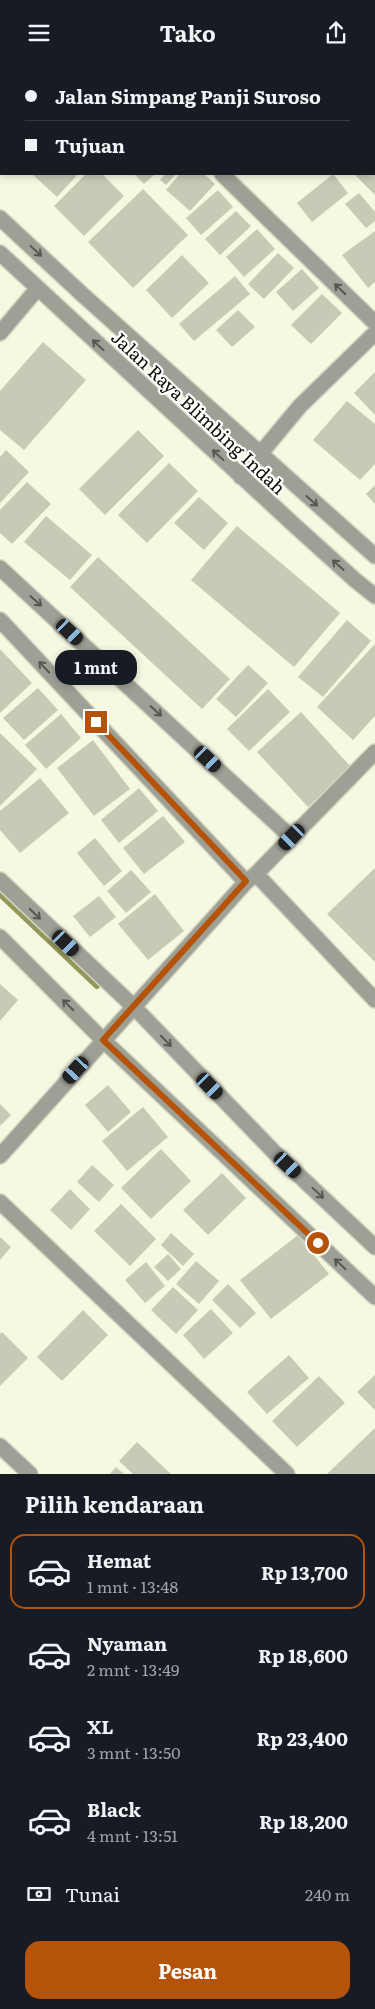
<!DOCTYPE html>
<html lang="id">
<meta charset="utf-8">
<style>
body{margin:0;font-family:Literata,serif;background:#20242c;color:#f1f3f6;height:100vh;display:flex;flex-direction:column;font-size:19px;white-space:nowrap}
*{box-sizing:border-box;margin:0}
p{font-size:16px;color:#9ea1a6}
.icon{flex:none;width:28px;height:28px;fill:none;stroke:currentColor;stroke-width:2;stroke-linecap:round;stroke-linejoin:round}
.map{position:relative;height:1409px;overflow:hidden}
.drawer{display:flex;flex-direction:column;background:#171b24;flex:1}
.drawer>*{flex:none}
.top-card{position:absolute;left:0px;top:0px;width:375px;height:110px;box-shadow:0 2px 8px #0003;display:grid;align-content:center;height:110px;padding:0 25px;background:#171b24}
.end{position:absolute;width:22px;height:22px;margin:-11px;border:6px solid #b45309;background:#fff;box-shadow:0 0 0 2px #fff}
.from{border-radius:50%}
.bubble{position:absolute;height:35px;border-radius:15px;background:#171b24;box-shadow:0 2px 8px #0003;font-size:16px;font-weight:700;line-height:35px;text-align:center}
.car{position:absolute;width:15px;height:30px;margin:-15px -8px;border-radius:6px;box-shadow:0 0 4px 1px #0007;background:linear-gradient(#222 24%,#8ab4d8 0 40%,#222 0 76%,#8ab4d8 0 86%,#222 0)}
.top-card b{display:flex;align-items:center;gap:18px;height:48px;font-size:19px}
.top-card b+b{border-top:1px solid #363941}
.top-card i{width:12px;height:12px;background:#f1f3f6}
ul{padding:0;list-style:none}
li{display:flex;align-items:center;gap:15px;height:75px;margin:0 10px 8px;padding:0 15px;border:2px solid transparent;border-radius:15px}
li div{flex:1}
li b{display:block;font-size:19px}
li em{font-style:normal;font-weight:700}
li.on{border-color:#b45309}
li>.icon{width:45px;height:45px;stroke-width:1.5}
h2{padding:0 25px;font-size:22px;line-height:60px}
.pay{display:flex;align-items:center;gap:12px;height:55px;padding:0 25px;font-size:19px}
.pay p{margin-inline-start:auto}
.cta{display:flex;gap:10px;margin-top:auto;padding:10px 25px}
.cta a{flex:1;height:58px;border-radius:15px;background:#b45309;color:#fff;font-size:20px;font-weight:700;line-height:58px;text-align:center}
header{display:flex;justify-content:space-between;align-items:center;height:65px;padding:0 25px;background:#171b24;font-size:22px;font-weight:700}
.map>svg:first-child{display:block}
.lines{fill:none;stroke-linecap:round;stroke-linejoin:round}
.stream{stroke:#939759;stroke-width:6}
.building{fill:#c7cab4}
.minor-casing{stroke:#d1d4bf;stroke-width:18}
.minor{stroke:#9ea096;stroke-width:15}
.oneway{stroke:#56584f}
.route{stroke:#b45309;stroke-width:6}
.labels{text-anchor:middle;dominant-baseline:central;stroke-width:4.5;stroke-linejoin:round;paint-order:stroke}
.street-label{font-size:18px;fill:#0f0f08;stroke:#fff}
</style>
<header><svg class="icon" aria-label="menu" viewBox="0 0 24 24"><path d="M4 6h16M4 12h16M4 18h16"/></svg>Tako<svg class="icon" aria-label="share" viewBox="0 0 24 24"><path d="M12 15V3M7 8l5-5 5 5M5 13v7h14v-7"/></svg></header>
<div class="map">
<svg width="375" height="1409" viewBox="0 0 375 1409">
<rect width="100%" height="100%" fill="#f6f9e2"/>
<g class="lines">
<path class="stream" d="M0,829L97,921"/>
</g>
<path class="building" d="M32,109H78L57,132Z
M86,109H102L124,131L84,171L54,141Z
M134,109H155L144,119Z
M165,109H176L166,120L160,115Z
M180,109H204L215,119L190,146L166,125Z
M333,109L348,128L312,157L297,138Z
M354,109H375V130Z
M143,124L188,170L133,223L88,177Z
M218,125L233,142L201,170L186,153Z
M359,128L375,147V156L366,163L345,139Z
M236,146L251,161L220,190L205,174Z
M257,164L275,184L244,212L226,192Z
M375,166V217L368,223L342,190Z
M278,188L294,203L264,234L248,219Z
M182,190L209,218L172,253L146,225Z
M302,204L319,223L293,246L276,227Z
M235,211L250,229L194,276L179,259Z
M322,229L342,248L311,279L291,260Z
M238,245L255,262L232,282L216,265Z
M43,277L86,315L24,385L0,365V326Z
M375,307V350L354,328Z
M347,336L375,359V399L360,415L313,375Z
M138,365L164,391L105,450L79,424Z
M6,385L29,407L0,438V392Z
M169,398L198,426L147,478L118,450Z
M27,417L51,439L12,479L0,468V445Z
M375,420V439L366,429Z
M199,432L228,458L204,485L174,458Z
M46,451L92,490L70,515L24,477Z
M237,461L340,548L294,602L191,515Z
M98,492L230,614L202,644L70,522Z
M347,555L371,576L323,632L298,612Z
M375,579V651L353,675L317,642Z
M0,584L32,618L0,648Z
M248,600L268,618L236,652L216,634Z
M38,623L58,645L24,675L3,653Z
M268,624L290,647L249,686L227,664Z
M301,647L351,702L308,742L257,687Z
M61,649L81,673L46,704L25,680Z
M0,668L37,704L0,741Z
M93,675L130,724L94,751L57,703Z
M40,713L69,748L20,788L0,765V746Z
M139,723L158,746L119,778L101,755Z
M163,751L185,777L144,809L123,783Z
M95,773L122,806L104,821L77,788Z
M375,803V897L327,849Z
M131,805L151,827L126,848L107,826Z
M155,829L184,866L148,895L118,859Z
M99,831L116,852L90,872L73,851Z
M0,919L18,935L0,956Z
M108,1020L131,1047L108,1067L85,1040Z
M0,1039L11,1050L0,1061Z
M143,1042L168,1072L127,1106L102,1076Z
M161,1084L191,1116L151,1154L121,1123Z
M92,1100L114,1120L99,1137L77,1117Z
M222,1108L246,1133L208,1170L183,1145Z
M70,1124L90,1144L71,1165L50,1145Z
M121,1139L156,1174L130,1201L94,1166Z
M171,1168L194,1189L183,1201L161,1180Z
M298,1170L329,1209L271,1254L240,1215Z
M0,1172L11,1182L0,1195Z
M168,1189L181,1204L168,1216L154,1202Z
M196,1196L219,1216L199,1239L176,1219Z
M146,1197L165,1221L145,1238L125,1215Z
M228,1219L256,1248L240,1263L212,1235Z
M173,1222L198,1245L176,1269L151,1245Z
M211,1244L233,1268L204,1294L183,1270Z
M83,1245L108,1270L62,1316L37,1292Z
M2,1267L28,1293L0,1321V1269Z
M289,1290L309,1313L267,1349L247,1327Z
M375,1310V1345L357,1327Z
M319,1311L345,1338L297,1382L272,1356Z
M375,1363V1409H327Z
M137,1377L171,1409H133L119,1396Z
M116,1402L124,1409H110Z"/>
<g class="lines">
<g class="minor-casing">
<path id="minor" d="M106,0L108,1
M320,0L322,1
M209,1L210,0
M374,59L375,60
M222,109L375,258
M0,153L84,231L375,491
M0,188L292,458L355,515L375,531
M0,268L38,223
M241,412L300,341L375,268
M0,503L292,773
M0,555L246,817
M256,809L375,935
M0,815L133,941L274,1087L375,1182
M0,872L103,975L375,1232
M0,1091L246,817L256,809L375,687
M0,1137L287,1409
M0,1381L30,1409"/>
</g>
<use href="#minor" class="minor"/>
</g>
<defs><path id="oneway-shaft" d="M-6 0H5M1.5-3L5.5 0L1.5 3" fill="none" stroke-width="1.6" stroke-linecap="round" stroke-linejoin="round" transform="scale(1.25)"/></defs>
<g class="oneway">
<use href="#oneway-shaft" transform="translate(36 186) rotate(43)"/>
<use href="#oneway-shaft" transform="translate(340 224) rotate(-136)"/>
<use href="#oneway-shaft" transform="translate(98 280) rotate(-137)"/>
<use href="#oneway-shaft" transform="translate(218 390) rotate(-137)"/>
<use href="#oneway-shaft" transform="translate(312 436) rotate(42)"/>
<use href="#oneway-shaft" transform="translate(338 500) rotate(-138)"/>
<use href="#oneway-shaft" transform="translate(36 536) rotate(42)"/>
<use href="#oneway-shaft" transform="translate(44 602) rotate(-133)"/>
<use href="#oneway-shaft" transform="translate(156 646) rotate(42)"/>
<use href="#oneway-shaft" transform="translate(35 849) rotate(44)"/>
<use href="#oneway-shaft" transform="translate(68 940) rotate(-135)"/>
<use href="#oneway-shaft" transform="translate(166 976) rotate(46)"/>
<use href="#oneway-shaft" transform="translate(318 1128) rotate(43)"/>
<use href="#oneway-shaft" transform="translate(340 1199) rotate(-137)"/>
</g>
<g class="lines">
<path class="route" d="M96,657L246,816L103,975L318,1178"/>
</g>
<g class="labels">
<g class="street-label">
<text transform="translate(199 347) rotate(43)">Jalan Raya Blimbing Indah</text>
</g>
</g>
</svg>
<i class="end from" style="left:318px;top:1178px"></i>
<i class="end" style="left:96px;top:657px"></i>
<div class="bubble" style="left:55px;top:585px;width:82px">1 mnt</div>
<i class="car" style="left:70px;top:567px;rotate:133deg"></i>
<i class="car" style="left:208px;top:694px;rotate:133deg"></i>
<i class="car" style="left:292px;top:772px;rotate:224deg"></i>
<i class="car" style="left:66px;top:878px;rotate:134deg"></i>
<i class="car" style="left:76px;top:1005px;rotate:222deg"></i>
<i class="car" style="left:210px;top:1021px;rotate:136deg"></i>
<i class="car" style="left:288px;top:1100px;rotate:133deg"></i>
<div class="top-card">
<b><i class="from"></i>Jalan Simpang Panji Suroso</b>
<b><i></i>Tujuan</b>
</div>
</div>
<section class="drawer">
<h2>Pilih kendaraan</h2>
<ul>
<li class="on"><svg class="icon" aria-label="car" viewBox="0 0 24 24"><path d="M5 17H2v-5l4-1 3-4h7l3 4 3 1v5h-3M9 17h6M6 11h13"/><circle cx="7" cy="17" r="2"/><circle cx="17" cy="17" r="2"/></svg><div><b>Hemat</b><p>1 mnt · 13:48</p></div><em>Rp 13,700</em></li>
<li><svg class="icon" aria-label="car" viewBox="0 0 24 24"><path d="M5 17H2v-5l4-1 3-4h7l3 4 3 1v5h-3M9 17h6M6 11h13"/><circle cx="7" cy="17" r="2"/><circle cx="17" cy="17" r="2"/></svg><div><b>Nyaman</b><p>2 mnt · 13:49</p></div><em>Rp 18,600</em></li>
<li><svg class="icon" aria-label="car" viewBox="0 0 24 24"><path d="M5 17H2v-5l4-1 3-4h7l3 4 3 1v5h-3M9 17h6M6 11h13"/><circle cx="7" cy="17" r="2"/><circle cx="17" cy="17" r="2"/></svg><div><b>XL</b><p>3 mnt · 13:50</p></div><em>Rp 23,400</em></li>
<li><svg class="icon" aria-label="car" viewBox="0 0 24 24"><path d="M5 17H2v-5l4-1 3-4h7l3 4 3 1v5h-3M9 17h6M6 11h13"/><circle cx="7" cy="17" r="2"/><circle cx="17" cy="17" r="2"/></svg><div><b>Black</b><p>4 mnt · 13:51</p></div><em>Rp 18,200</em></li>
</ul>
<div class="pay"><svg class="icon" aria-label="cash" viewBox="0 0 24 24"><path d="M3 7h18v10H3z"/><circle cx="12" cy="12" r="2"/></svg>Tunai<p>240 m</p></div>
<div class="cta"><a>Pesan</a></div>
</section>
